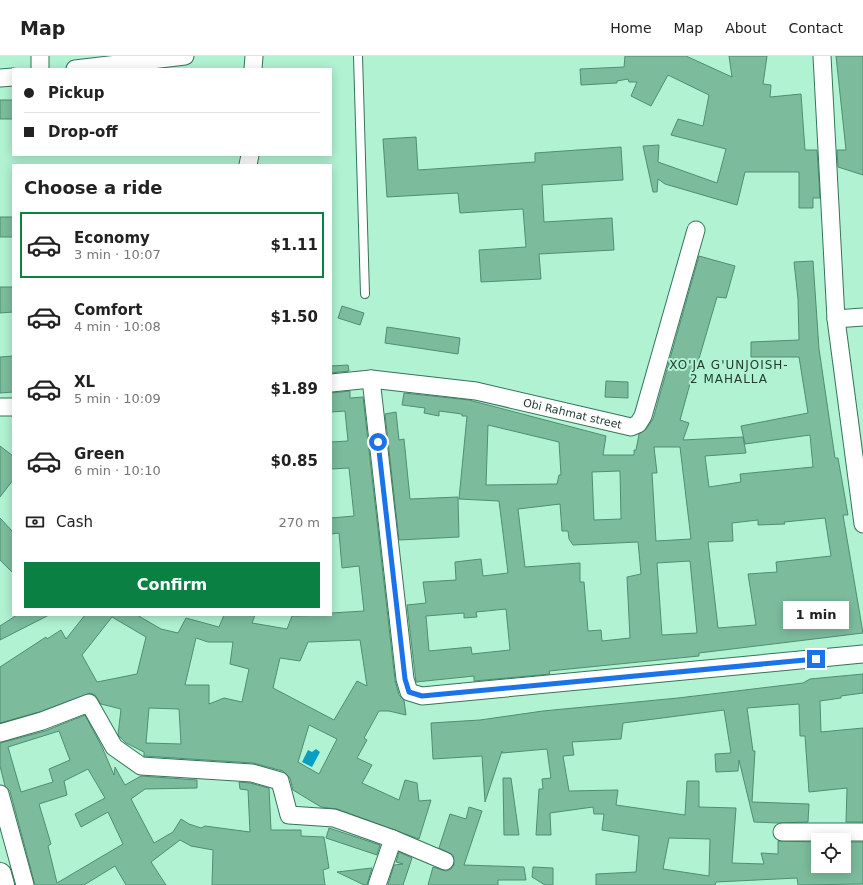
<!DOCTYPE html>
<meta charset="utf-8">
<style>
body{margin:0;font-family:"DejaVu Sans",sans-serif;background:#f2f2f2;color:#222;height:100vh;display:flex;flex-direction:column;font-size:15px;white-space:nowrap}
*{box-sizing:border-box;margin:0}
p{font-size:13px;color:#767676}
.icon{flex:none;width:22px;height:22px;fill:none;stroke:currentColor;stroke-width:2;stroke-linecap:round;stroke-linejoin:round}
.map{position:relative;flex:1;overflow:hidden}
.side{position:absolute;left:12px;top:108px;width:320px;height:452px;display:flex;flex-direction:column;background:#fff;border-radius:0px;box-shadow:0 2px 10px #0003}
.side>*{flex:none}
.hud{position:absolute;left:12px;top:12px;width:320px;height:88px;border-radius:0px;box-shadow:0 2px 10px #0003;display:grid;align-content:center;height:88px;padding:0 12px;background:#fff}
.tools{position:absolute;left:811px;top:777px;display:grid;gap:8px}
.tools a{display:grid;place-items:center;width:40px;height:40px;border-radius:0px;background:#fff;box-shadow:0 2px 10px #0003;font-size:20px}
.end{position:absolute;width:18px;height:18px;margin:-9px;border:5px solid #1a73e8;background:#fff;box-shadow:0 0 0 2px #fff}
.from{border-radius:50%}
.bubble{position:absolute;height:28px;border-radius:0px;background:#fff;box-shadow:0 2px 10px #0003;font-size:13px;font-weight:600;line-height:28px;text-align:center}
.hud b{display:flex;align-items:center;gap:14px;height:38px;font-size:15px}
.hud b+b{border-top:1px solid #e0e0e0}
.hud i{width:10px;height:10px;background:#222}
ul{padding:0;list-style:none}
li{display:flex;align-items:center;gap:12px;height:66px;margin:0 8px 6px;padding:0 4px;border:2px solid transparent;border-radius:0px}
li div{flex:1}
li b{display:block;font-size:15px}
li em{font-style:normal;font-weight:600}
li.selected{border-color:#0b8043}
li>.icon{width:36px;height:36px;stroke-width:1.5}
h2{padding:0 12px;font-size:18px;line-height:48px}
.pay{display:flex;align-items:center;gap:10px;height:44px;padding:0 12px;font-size:15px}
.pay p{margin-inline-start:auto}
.cta{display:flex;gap:8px;margin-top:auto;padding:8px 12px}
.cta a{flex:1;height:46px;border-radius:0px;background:#0b8043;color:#fff;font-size:16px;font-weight:600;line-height:46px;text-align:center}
header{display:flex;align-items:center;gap:24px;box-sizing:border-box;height:56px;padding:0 20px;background:#fff;border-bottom:1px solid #e0e0e0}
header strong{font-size:19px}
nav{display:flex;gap:22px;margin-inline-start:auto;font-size:14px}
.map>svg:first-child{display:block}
.water{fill:#0a9dc3}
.building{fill:#7cbc9d;stroke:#4f8e72;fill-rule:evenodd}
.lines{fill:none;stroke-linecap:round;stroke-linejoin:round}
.service-casing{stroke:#357459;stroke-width:10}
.minor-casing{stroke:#357459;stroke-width:19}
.primary-casing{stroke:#357459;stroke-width:24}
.service{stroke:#fff;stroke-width:8}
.minor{stroke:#fff;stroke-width:17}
.primary{stroke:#fff;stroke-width:22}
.route{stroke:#1a73e8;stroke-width:5}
.labels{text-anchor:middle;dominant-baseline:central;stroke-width:4;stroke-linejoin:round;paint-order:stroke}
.street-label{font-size:11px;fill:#233e31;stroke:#b0f2d2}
.neighbourhood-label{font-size:12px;letter-spacing:1px;fill:#233e31;stroke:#b0f2d2}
</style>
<header>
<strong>Map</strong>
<nav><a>Home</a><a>Map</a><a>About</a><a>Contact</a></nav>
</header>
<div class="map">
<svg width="863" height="829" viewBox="0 0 863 829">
<rect width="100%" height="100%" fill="#b0f2d2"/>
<path class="water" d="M316,693L320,696L312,711L302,706L308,694L312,696Z"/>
<path class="building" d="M625,0H686L732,21L729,0H767L763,28L771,29L770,41L801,38L805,94H817L820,142H813V152H799V116H745L737,149L665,128L658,123L657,136H653L643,90L659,89L658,106L717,127L726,93L671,79L678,63L703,70L709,39L668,19L651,50L631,40L637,26H629L628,23L617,25V27L581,29L580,13L624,11Z
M836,0H863V119L838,111L837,94H846Z
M0,44H13V63H0Z
M416,81L418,114L535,106V97L621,91L623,124L542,129L544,166L612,162L614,194L539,198L541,223L481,226L479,194L526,191L523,153L460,157L458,137L387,141L383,83Z
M0,161H13V181H0Z
M699,200L735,210L726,242L717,241L698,306H696L680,364L689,367L683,384L743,381L746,397L705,400L709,431L741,426L740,418L813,411L810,379L745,388L741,370L808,357L799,301H751V286L799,284L798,243L794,206L813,205L819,293L835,402H838L848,459H843L863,577L699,597V600L549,615L550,618L474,625V620L416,626L407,549L426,547L423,526L456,524L455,506L481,503L483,520L508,517L499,445L459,443L467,360H462V358L439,355V360L424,357L425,352L402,349L404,337L469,344L606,380L603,399H634V394H636L639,378L646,373L653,363ZM488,369L559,386L561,419H559L557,428L486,429ZM654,391H680L691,483L656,485L652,417H657ZM620,415L621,463L594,464L592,416ZM560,448L562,475H568L569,483L573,489L638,486L641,518L627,521L630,582L602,585L601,574L588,575L584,526H580V507L525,511L518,453ZM825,462L831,500L776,506L777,516L748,518L756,569L718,572L708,486L733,485L732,467L758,464V469L785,468L784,466ZM690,505L697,577L662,579L657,507ZM506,553L510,594L472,598L471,591L429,595L426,560L464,557V562L477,561L476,556Z
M0,231H13V256L0,257Z
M342,250L364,257L360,269L338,262Z
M387,271L460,282L458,298L385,287Z
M13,300V336L0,337V301Z
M348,309L349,315L331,317V310Z
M606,325L628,326V342L605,341Z
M350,335V342L363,341L395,624L399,639L404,644L406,659L389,655H379L364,682L367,684L357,702L372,709L362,727L399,744L405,724L417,727L419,745L431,744L419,783L337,753L321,751L293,734L290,722L283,715L253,707L144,700V696L126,687L118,679L121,653L101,648L95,639L90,637L39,656L0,667V611L46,581L47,583L61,574L66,583L85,559H137L161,573L178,577L186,562L219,571L224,559H255L252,567L287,573L292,560L331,559V557L364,555L359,510L342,512L339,477L331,478V462L354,460L349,412L331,413V386L348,385L345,355L331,356V337ZM112,561L146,581L137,618L97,626L82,599ZM196,582L208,586H233L230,608L249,613L242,646L224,642L209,648V629H185ZM360,584L367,630L357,625L334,664L273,632L280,602L300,605L308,586ZM149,652L179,653L181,688L146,687ZM309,669L337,683L319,718L298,706Z
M396,356L399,384L404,383L410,443L458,441L459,481L399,484L385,358Z
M0,390L13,400V424L0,441Z
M0,462L13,476V517L0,504Z
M17,559H49L0,584V570Z
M863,618V637L841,640V642L820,645L821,676L863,672V766H846L847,732L809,736L805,680H800L799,648L747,652L753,695H755L752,746L809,748L808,766L777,767L754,766L739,704L738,715L716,716L715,698L731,697L724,654L623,667L621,683L572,686L574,699L563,700L569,735L618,734L616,749L685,759L687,725H699V751L736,752L732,807L764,808L761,797L778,798V785L818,786V810H820V812H844V786H863V828L798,829L797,822L716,826L715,829H596V818L636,816L639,780L602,774L604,758H594L593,751L550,757L551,779H536L539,733H543L542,723L551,722L547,693L502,697V695L485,746L482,700L433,703L431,667L480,664L543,655L678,642L803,627L810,623ZM669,782L710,783L709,820L663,813Z
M85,659L102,691L114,719L115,711L125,729L141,720L197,724V732L145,733L131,743L154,787L173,776L181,763L189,768L201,772L205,770L250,776L248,734L240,733L239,726L250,727L269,732L271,774H301V780L324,781L329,812L323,814L325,829H212L213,794L191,790L180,784L151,806L166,829H126L115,810L84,829H35L10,735L5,730L0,710V687L45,675ZM59,675L70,704L49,713L53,726L21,736L8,691ZM88,713L105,742L75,758L81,771L108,756L123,788L57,827L48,790L51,788L39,748L67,739L64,725Z
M503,722H511L519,779H504Z
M469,751L482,755L464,809L524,811L526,824H498V829H428L433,811L446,815L451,813L454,809L453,799L439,792L450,758L466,763Z
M329,772L380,789L377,799L326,782Z
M399,796L412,802L403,829H388L394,809L403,808L396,806Z
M533,811L553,812V829H545L532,821Z
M372,812L367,829H364L337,816Z"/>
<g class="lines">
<g class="service-casing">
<path id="service" d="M358,0L365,238"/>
</g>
<g class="minor-casing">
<g id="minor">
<path d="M822,0L836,263L863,468"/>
<path d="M40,13V0"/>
<path d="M75,13L185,0"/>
<path d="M253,13L254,0"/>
<path d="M0,22L13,21"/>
<path d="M248,109L250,99"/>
<path d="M836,263L863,261"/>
<path d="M371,323L405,623L409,636L422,640L863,598"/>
<path id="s1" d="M331,327L371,323L476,335L631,371L638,368L643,360L696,174"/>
<path d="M0,351H13"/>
<path d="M0,677L42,665L89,647L114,691L141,710L252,717L280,725L289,759L334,762L393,783L377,829"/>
<path d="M0,738L25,829"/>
<path d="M782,776H863"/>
<path d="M393,783L445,805"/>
</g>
</g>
<g class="primary-casing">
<path id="primary" d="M0,818L3,829"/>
</g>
<use href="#service" class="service"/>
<use href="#minor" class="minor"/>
<use href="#primary" class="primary"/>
</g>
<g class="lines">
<path class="route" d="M378,386L405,623L409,636L422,640L816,603"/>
</g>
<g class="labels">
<g class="street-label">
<text stroke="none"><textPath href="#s1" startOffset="245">Obi Rahmat street</textPath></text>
</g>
<g class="neighbourhood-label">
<text x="729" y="309">XO'JA G'UNJOISH-<tspan x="729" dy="14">2 MAHALLA</tspan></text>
</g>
</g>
</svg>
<div class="tools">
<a><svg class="icon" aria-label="locate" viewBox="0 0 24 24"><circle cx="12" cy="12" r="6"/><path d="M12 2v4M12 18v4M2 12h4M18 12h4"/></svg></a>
</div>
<i class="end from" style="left:378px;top:386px"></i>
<i class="end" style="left:816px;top:603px"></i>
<div class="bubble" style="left:783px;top:545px;width:66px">1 min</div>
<div class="hud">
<b><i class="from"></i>Pickup</b>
<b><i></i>Drop-off</b>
</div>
<section class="side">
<h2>Choose a ride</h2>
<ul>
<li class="selected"><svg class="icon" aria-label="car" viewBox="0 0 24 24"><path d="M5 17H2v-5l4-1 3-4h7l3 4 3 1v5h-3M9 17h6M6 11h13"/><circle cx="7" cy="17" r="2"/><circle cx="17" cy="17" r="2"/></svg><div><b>Economy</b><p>3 min · 10:07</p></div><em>$1.11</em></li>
<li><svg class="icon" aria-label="car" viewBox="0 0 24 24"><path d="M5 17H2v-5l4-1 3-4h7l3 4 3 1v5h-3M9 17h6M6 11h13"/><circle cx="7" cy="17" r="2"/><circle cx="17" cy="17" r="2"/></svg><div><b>Comfort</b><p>4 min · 10:08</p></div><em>$1.50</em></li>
<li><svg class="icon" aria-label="car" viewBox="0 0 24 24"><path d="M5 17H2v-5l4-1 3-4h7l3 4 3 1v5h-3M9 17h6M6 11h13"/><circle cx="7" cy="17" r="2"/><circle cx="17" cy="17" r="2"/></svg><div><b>XL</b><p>5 min · 10:09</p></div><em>$1.89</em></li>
<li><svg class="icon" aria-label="car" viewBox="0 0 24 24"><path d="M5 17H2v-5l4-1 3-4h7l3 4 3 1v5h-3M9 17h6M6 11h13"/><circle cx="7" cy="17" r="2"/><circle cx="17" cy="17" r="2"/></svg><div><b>Green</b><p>6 min · 10:10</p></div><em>$0.85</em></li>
</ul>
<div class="pay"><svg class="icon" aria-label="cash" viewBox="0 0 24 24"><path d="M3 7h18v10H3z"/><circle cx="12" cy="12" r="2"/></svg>Cash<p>270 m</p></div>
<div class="cta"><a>Confirm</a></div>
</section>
</div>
